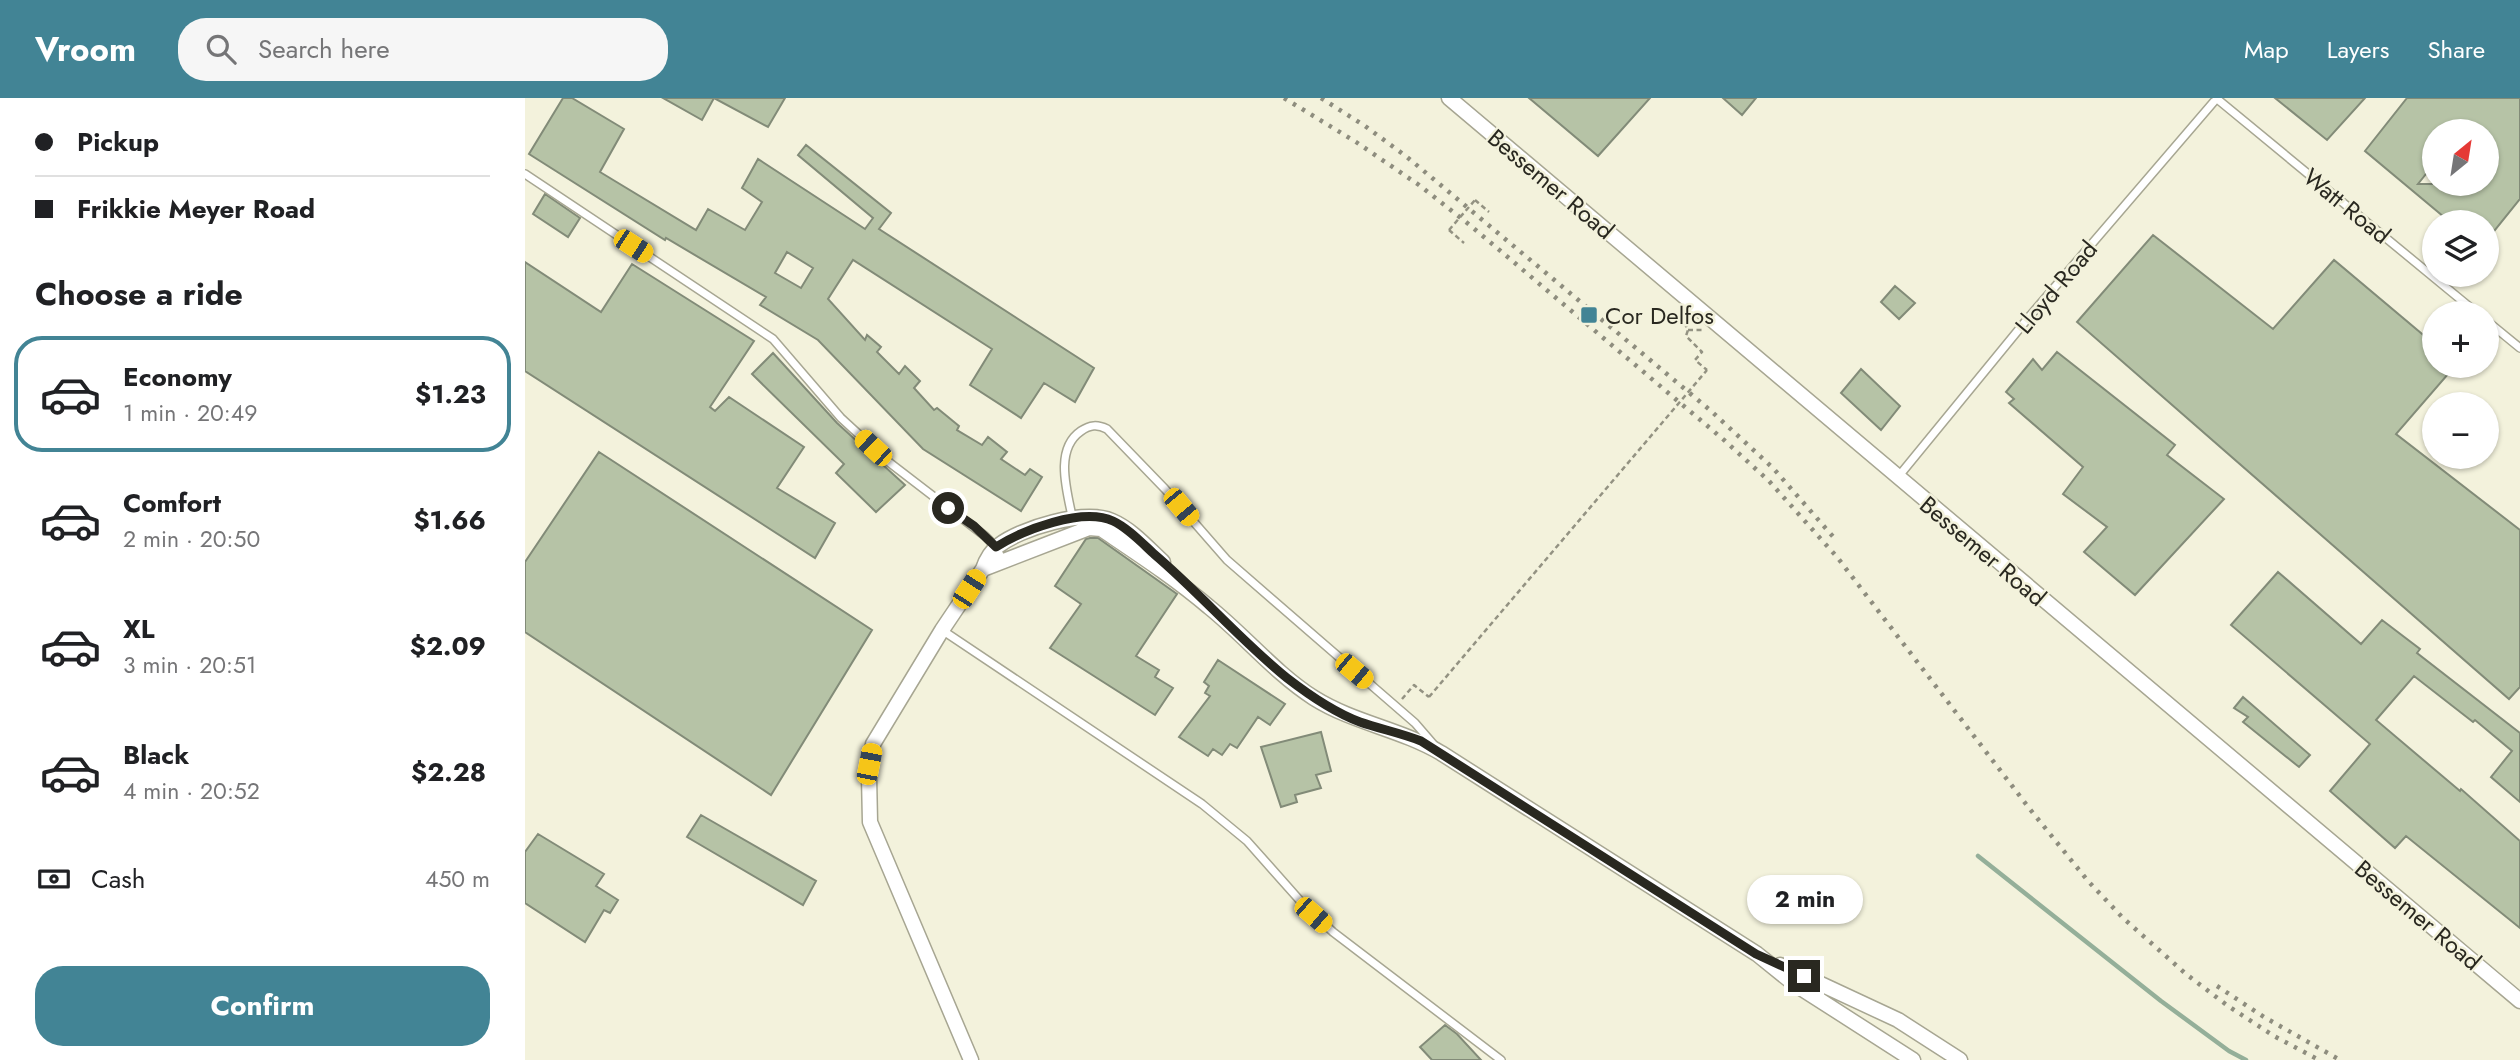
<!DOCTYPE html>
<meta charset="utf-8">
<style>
body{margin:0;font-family:Jost,sans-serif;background:#f6f6f6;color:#202124;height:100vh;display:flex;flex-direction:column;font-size:26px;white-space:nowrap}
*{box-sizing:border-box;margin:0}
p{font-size:23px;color:#757577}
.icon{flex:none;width:38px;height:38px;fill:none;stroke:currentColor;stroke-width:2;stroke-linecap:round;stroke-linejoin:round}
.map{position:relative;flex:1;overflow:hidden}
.panel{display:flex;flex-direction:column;background:#fff;width:525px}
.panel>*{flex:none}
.hud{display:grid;align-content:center;height:154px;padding:0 35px;background:#fff}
.needle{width:46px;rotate:30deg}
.controls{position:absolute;left:1897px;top:21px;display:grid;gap:14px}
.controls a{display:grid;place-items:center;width:77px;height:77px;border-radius:50%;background:#fff;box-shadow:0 2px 5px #0004;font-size:35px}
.end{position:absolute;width:32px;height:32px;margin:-16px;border:9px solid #292820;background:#fff;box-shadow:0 0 0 4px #fff}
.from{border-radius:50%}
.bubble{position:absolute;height:49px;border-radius:24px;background:#fff;box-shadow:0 2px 5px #0004;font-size:23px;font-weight:700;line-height:49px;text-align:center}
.car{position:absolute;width:21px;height:42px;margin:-21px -10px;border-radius:9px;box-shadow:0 0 5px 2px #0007;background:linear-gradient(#f5c518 24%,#345 0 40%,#f5c518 0 76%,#345 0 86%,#f5c518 0)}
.hud b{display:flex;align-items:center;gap:24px;height:66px;font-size:26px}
.hud b+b{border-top:2px solid #e0e0e0}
.hud i{width:18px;height:18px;background:#202124}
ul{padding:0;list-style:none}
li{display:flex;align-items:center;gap:21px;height:116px;margin:0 14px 10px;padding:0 21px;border:4px solid transparent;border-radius:28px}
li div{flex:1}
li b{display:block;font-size:26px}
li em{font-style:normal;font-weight:700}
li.active{border-color:#428495}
li>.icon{width:63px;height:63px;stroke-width:1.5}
h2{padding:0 35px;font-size:32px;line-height:84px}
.pay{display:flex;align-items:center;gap:18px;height:77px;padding:0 35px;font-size:26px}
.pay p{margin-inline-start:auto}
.primary-button{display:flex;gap:14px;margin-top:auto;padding:14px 35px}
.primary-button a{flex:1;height:80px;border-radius:28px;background:#428495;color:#fff;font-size:28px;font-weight:700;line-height:80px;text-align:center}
header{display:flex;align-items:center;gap:42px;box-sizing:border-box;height:98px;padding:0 35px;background:#428495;color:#fff}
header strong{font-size:33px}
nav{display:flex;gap:38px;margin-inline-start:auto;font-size:24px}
.search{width:490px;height:63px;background:#f6f6f6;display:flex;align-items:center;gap:18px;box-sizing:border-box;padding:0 24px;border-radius:28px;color:#757577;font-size:26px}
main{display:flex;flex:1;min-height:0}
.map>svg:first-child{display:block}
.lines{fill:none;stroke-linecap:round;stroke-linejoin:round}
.stream{stroke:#94af99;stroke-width:4.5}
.building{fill:#b6c3a6;stroke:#828b78;stroke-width:2;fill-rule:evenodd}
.lane-casing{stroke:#a7a692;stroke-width:10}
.street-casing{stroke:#a7a692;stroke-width:17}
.path{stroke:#939282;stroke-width:2.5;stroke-dasharray:5 3.5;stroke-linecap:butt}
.lane{stroke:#fff;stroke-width:7}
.street{stroke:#fff;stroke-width:14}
.rail{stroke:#8e8d7e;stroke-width:4.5;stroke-dasharray:3.5 7;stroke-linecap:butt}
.path-bridge{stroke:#939282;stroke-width:2.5;stroke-dasharray:5 3.5;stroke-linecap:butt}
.route{stroke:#292820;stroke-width:9}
.poi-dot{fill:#428495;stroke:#f3f2dc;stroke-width:2.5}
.labels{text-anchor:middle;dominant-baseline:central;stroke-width:5;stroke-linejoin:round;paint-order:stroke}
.street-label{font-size:24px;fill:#292820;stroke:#f3f2dc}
.poi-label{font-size:24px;fill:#292820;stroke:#f3f2dc;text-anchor:start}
</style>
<header>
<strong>Vroom</strong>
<div class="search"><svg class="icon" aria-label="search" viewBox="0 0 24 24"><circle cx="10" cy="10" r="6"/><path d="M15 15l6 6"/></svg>Search here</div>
<nav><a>Map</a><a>Layers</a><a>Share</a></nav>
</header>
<main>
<section class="panel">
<div class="hud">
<b><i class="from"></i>Pickup</b>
<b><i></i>Frikkie Meyer Road</b>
</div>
<h2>Choose a ride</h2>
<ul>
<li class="active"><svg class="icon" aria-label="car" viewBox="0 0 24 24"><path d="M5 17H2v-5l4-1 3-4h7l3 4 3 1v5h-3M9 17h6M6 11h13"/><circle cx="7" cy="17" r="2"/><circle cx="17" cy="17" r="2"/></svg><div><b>Economy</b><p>1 min · 20:49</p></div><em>$1.23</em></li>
<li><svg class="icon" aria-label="car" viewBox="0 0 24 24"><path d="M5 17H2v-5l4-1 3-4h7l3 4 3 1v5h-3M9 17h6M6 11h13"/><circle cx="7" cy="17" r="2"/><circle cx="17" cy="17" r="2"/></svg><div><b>Comfort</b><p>2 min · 20:50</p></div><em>$1.66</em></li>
<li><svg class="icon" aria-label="car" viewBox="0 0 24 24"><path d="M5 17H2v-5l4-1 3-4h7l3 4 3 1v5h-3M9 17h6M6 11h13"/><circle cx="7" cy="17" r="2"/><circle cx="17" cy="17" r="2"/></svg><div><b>XL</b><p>3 min · 20:51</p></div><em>$2.09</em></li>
<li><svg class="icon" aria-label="car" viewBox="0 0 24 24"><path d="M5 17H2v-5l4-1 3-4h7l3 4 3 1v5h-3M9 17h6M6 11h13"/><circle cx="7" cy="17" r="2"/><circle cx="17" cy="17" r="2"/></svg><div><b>Black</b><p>4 min · 20:52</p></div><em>$2.28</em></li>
</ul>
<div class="pay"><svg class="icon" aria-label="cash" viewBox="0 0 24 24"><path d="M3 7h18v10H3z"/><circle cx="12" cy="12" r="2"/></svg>Cash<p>450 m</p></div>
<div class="primary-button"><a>Confirm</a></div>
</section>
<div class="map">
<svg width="1995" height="962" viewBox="0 0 1995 962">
<rect width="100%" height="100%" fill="#f3f2dc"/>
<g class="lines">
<path class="stream" d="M1453,758L1636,903L1704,953L1721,962"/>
</g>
<path class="building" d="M38,0H47L99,31L75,74L171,132L183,111L220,132L237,104L217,90L233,61L340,131L348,120L273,57L281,47L366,115L354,131L569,270L550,304L519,285L496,320L445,287L467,251L328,162L303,201L340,242L342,237L356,249L352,254L374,276L380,268L395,283L389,290L409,312L412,310L434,328L432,332L457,347L463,339L482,354L476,361L500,377L505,371L517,379L496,413L398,351L293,242L235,207L241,199L141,140L140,142L4,56ZM262,154L288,170L276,190L250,175Z
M138,0H189L177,22Z
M189,0H260L243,29Z
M1004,0H1125L1073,58Z
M1198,0H1231L1217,17Z
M1750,0H1840L1802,42Z
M1882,0H1995V101L1962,142V124H1925L1840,53ZM1909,33H1962V86H1893L1909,66Z
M20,96L55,120L43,139L8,116Z
M1628,137L1748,231L1809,162L1909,246V268H1930L1871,336L1995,432V589L1984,601L1552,224Z
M0,164L76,214L107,166L229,243L185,309L190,313L204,299L279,349L252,390L310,425L290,460L0,273Z
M1370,188L1390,205L1374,221L1356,204Z
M1532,254L1650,347L1642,357L1699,401L1610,497L1559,454L1582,429L1538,396L1558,369L1484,305L1489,301L1481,294L1508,261L1517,272Z
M248,255L312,325L380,387L351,414L311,375L319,366L227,276Z
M1336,271L1375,308L1356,332L1316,295Z
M74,354L347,532L246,697L0,534V464Z
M565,440H573L652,496L611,558L634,572L630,579L648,590L630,617L525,550L556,506L530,488L561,441Z
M1753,474L1836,546L1857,522L1895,551L1892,555L1995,635V704L1966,679L1987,653L1950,622L1948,624L1889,578L1851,622L1935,693L1936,691L1995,743V830L1881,738L1870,750L1805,693L1845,646L1706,527Z
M693,562L760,606L745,627L733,619L712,650L705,646L697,657L688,651L683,658L654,639L685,598L680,595L684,588L679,584Z
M1718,599L1785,657L1774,669L1718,624L1723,619L1709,610Z
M796,634L806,673L791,677L796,690L770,697L772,704L756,709L736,649Z
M176,717L291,783L278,807L162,739Z
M13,736L79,776L71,788L93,802L85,815L79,812L60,844L0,805V754Z
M920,927L932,936L956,962H907L895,949Z"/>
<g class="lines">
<g class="lane-casing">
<path id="lane" d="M1691,0L1952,215
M0,76L248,241L316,320L365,365L460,438L471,449L478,463
M1962,223L1995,250
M1373,379L1504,219L1692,0
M548,423C543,396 528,352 556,333C565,327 572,326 582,331L640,391L702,462L890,625L909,647
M417,532L677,706L722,743L778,806L808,834L976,962"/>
</g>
<g class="street-casing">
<path id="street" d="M924,0L1995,903
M458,471L564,430L576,431C613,456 650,480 684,509C720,538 750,575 789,600C829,625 875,631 916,655L1232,856L1268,885L1388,962
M1255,867L1373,922L1435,962
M446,962L345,724L344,678L348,646L417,532L458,471C461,462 465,454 473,448C496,430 559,411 587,423C606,431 623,450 638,464"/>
</g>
<path class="path" d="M950,102L964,114
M924,132L939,145
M1160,217L1158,222L1163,232L1161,238L1177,254L1170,262L1182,272
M1163,232H1178
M877,601L889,587L904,599"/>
<use href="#lane" class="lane"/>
<use href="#street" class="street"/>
<path class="rail" d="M759,0L831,44L894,87L946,128L1199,342L1244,383L1312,459L1504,710L1563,783L1598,820L1661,876L1703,908L1749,938L1794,962
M796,0L840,28L882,59L1185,312L1248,370L1311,442
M1692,888L1739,919L1815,962"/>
<path class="path-bridge" d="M924,132L950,102
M904,599L1182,272"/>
</g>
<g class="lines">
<path class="route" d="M423,410L449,428L471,449C498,432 557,409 588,423C603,430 617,445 629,456C675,495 715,542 762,580C784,597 808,614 835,624C855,631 876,635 896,643L1231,856L1279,878"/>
</g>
<rect class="poi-dot" x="1055" y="208" width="18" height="18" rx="3.5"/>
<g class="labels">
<g class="street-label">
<text transform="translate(1026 86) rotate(40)">Bessemer Road</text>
<text transform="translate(1822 108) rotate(39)">Watt Road</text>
<text transform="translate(1531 189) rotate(-50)">Lloyd Road</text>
<text transform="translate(1458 453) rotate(40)">Bessemer Road</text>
<text transform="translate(1893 817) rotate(40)">Bessemer Road</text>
</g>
<g class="poi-label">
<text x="1080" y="217">Cor Delfos</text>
</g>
</g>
</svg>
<div class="controls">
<a><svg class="needle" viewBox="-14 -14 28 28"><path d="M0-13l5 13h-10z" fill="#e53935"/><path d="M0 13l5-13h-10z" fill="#757577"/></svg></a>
<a><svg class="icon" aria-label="layers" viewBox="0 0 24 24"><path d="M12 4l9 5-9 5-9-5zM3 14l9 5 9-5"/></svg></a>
<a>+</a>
<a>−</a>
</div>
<i class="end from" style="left:423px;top:410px"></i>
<i class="end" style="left:1279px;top:878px"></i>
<div class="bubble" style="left:1222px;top:777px;width:116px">2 min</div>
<i class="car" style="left:108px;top:148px;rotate:123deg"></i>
<i class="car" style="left:348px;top:350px;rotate:313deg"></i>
<i class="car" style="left:656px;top:409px;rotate:140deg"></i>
<i class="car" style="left:444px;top:491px;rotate:33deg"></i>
<i class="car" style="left:829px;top:573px;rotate:130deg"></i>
<i class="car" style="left:344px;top:666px;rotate:11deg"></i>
<i class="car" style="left:788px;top:817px;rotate:131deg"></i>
</div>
</main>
